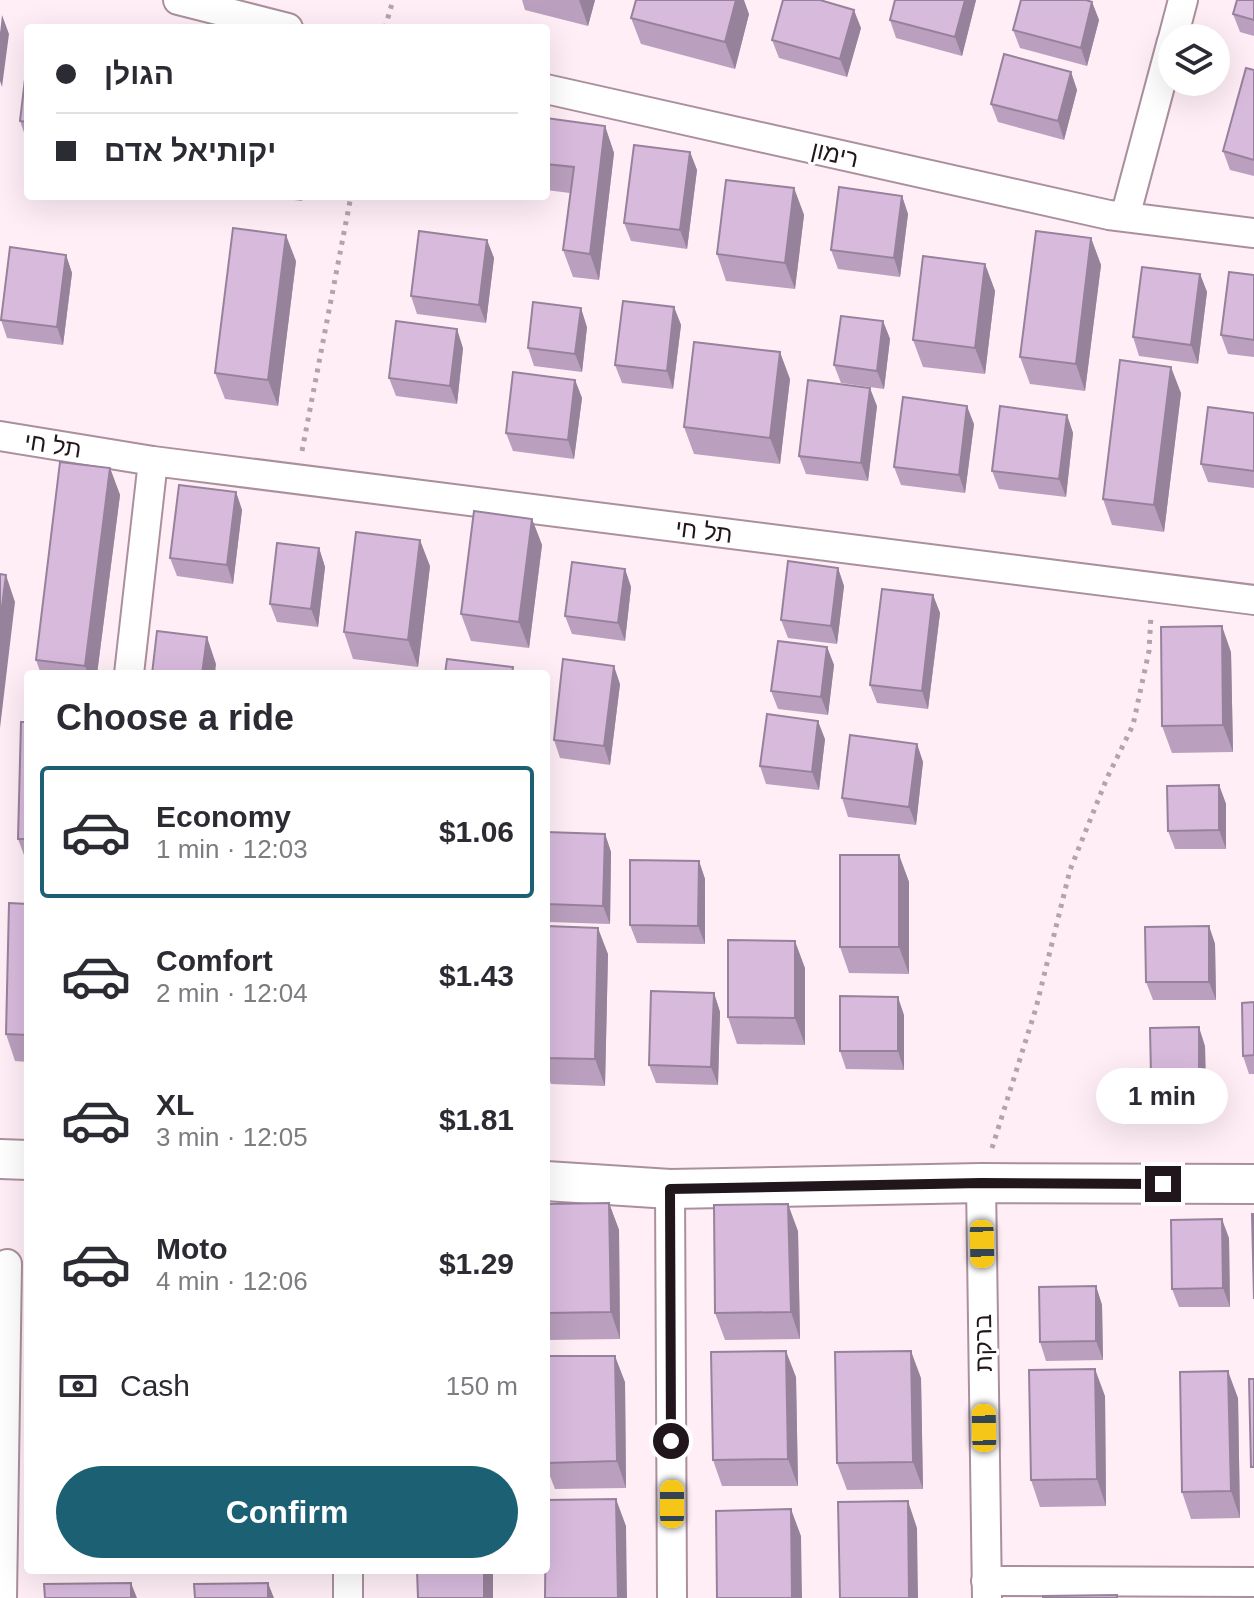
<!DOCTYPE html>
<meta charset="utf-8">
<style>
body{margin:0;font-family:Helvetica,Heebo,sans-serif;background:#f2f2f3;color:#2b2b33;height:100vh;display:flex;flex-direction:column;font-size:30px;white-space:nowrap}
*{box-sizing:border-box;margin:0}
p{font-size:26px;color:#7c7c81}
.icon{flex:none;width:44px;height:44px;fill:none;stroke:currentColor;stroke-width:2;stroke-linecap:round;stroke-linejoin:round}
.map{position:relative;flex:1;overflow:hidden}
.details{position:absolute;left:24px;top:670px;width:526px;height:904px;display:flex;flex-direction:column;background:#fff;border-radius:8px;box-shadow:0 8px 32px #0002}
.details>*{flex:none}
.top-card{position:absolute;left:24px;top:24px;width:526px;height:176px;border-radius:8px;box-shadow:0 8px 32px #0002;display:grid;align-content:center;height:176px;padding:0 32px;background:#fff}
.controls{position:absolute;left:1158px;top:24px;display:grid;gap:16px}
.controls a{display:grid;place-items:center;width:72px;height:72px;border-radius:50%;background:#fff;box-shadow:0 8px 32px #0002;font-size:40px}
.end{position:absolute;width:36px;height:36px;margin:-18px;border:10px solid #20161b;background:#fff;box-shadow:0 0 0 4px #fff}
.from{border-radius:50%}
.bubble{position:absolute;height:56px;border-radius:28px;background:#fff;box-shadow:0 8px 32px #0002;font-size:26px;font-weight:700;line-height:56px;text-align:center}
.car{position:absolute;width:24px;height:48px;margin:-24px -12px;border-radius:10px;box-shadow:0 0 6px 2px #0007;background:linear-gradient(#f5c518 24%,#345 0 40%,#f5c518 0 76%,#345 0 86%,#f5c518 0)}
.top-card b{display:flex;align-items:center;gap:28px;height:76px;font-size:30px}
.top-card b+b{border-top:2px solid #e1e1e2}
.top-card i{width:20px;height:20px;background:#2b2b33}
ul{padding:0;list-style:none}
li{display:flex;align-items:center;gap:24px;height:132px;margin:0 16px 12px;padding:0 16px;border:4px solid transparent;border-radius:8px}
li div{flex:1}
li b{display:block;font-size:30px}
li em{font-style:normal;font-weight:700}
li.on{border-color:#1c6173}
li>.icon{width:72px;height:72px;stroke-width:1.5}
h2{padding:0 32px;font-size:36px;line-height:96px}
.pay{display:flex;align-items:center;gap:20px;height:88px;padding:0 32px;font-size:30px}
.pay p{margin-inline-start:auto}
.primary-button{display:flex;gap:16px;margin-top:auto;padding:16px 32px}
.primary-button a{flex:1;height:92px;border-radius:48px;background:#1c6173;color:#fff;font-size:32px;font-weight:700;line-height:92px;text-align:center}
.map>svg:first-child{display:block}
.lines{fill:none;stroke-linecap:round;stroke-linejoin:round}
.street-casing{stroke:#aa909d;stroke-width:32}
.secondary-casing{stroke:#aa909d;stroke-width:42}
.path{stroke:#b3a4ab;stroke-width:5;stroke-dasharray:4 6;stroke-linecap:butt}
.street{stroke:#fff;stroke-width:28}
.secondary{stroke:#fff;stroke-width:38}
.wall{fill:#baa0be}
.shaded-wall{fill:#97829b}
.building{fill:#d8badd;stroke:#97829b;stroke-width:2}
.route{stroke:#20161b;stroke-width:10}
.labels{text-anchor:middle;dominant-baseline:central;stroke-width:6;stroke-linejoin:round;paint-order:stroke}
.street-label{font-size:24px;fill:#20161b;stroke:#fff}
</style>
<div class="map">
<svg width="1254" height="1598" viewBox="0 0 1254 1598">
<rect width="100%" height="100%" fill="#ffeef6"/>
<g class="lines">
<g class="street-casing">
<path id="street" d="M178,0L288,28
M1173,38L1183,0
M546,89L1109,215L1254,233
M1125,217L1172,41
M0,436L153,461L1254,600
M129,674L153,461
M981,1183L987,1598
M670,1189L672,1598
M348,1570V1598
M986,1581L1254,1582
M2,1598L7,1264"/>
</g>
<g class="secondary-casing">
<path id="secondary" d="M0,1159L28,1160
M546,1181L670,1189L981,1183L1254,1184"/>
</g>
<path class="path" d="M385,28L393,0
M302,451L351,196
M992,1148L1036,1008L1070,870L1107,778L1133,725L1149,651L1151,615"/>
<use href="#street" class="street"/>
<use href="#secondary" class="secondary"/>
</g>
<path class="wall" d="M522,0H595L588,26L525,10Z
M976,0L962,56L896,38L890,20Z
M1254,0V36L1240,32L1233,14Z
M1092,2L1099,20L1087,66L1020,48L1013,30Z
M749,14L735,69L641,44L631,18Z
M861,28L847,77L779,58L772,40Z
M28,54V144L20,121Z
M1254,70V176L1230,170L1223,151Z
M1071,72L1077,90L1064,140L998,122L991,104Z
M546,118L605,126L614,153L599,280L573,277L563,250L570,193L546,190Z
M690,152L697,170L687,249L631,241L624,223Z
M794,188L804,215L795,289L726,281L717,254Z
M263,196H303L302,201Z
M902,196L908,214L900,277L838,269L831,250Z
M1091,238L1101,265L1085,391L1030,384L1020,357Z
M487,240L494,258L486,323L417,314L411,296Z
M66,255L72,273L63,345L7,338L1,320Z
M296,261L278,406L225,399L215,373Z
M985,264L995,291L985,374L923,367L913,340Z
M1200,274L1207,292L1198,364L1139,356L1133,337Z
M1254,275V357L1228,354L1221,335Z
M674,307L681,325L673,389L622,383L615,365Z
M883,321L890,339L884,389L841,383L834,365Z
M587,327L582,372L534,366L528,348Z
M463,348L457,404L396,396L389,378Z
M790,379L780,464L694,454L684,427Z
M575,380L582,398L574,459L513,451L506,433Z
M1181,393L1164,532L1112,525L1103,499Z
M877,406L868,481L806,474L799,456Z
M1254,413V488L1208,482L1201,464Z
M1067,415L1073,433L1066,497L999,489L992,471Z
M974,424L965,493L901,485L894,467Z
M110,468L120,495L97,674H41L36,660Z
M236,492L242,510L233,584L177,576L170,558Z
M532,519L542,545L529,648L471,641L461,614Z
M319,548L325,567L318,627L277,622L270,604Z
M430,566L418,667L353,659L344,632Z
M838,568L844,586L837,644L788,638L781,620Z
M625,569L631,587L625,641L572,634L565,616Z
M933,595L940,613L928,709L877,703L870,685Z
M827,647L834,665L828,715L778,709L771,691Z
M1231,652L1233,752L1172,753L1162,726Z
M620,684L610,765L560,758L554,740Z
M28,722V866L18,839Z
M825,739L819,790L766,784L760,766Z
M917,744L923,762L916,825L848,817L842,798Z
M1219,785L1226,804V849H1175L1168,831Z
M546,832L605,834L611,852L610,924L549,922L546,914Z
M899,855L909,882V974L849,973L840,947Z
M699,861L705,879V944L637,943L630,925Z
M28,904V1062L15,1061L6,1034Z
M546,926L608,954L605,1086L551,1084L546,1071Z
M1209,926L1215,944L1216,1000H1153L1146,982Z
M805,968V1045L737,1044L728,1017Z
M714,993L720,1012L718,1085L656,1083L649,1065Z
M1254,1002V1074H1249L1243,1056Z
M904,1015V1070L846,1069L840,1051Z
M1205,1046L1206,1093H1158L1151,1075Z
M609,1203L619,1230L620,1339L546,1340V1204Z
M798,1231L800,1339L725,1340L715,1313Z
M1229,1238L1230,1307H1179L1172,1289Z
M1096,1286L1102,1305L1103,1360L1046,1361L1040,1342Z
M546,1356L625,1382L626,1488L555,1489L546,1466Z
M796,1377L798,1486H722L713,1460Z
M921,1378L923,1489L847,1490L837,1463Z
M1105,1396L1106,1506L1040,1507L1031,1480Z
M1238,1398L1240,1518L1191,1519L1182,1492Z"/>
<path class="shaded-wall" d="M579,0H595L588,26Z
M736,0H744L749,14L735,69L725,42Z
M965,0H976L962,56L955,37Z
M1092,2L1099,20L1087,66L1081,48Z
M854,10L861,28L847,77L840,59Z
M2,15L9,34L2,87L0,81V33Z
M1071,72L1077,90L1064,140L1058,121Z
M605,126L614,153L599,280L590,254Z
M690,152L697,170L687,249L680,230Z
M794,188L804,215L795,289L785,263Z
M902,196L908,214L900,277L894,258Z
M286,235L296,261L278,406L268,380Z
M1091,238L1101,265L1085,391L1076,364Z
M487,240L494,258L486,323L479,305Z
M66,255L72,273L63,345L57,327Z
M985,264L995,291L985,374L975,348Z
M1200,274L1207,292L1198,364L1191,345Z
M674,307L681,325L673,389L667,371Z
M581,308L587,327L582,372L575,354Z
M883,321L890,339L884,389L877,371Z
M457,329L463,348L457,404L450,386Z
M780,352L790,379L780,464L770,438Z
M1171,367L1181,393L1164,532L1154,505Z
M575,380L582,398L574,459L568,440Z
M870,388L877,406L868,481L861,463Z
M967,406L974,424L965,493L959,475Z
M1067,415L1073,433L1066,497L1059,479Z
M110,468L120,495L97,674H88L85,666Z
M236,492L242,510L233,584L227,565Z
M532,519L542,545L529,648L519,622Z
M420,540L430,566L418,667L408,640Z
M319,548L325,567L318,627L311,609Z
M838,568L844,586L837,644L831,626Z
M625,569L631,587L625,641L618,623Z
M6,575L15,602L0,728V622Z
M933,595L940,613L928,709L922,691Z
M1222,626L1231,652L1233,752L1223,725Z
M207,637L216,664L215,674H202Z
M827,647L834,665L828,715L821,697Z
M614,666L620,684L610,765L604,746Z
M818,721L825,739L819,790L812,772Z
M917,744L923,762L916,825L909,807Z
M1219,785L1226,804V849L1219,830Z
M605,834L611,852L610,924L603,906Z
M899,855L909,882V974L899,947Z
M699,861L705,879V944L698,926Z
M1209,926L1215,944L1216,1000L1209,982Z
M598,928L608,954L605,1086L595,1059Z
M795,941L805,968V1045L795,1018Z
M714,993L720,1012L718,1085L711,1067Z
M898,997L904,1015V1070L898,1051Z
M1199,1027L1205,1046L1206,1093L1199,1075Z
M609,1203L619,1230L620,1339L611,1312Z
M788,1204L798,1231L800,1339L791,1312Z
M1222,1219L1229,1238L1230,1307L1223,1288Z
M1096,1286L1102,1305L1103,1360L1096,1341Z
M786,1351L796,1377L798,1486L788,1459Z
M911,1351L921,1378L923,1489L913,1462Z
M615,1356L625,1382L626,1488L617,1461Z
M1095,1369L1105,1396L1106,1506L1097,1479Z
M1228,1371L1238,1398L1240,1518L1231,1491Z
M616,1499L626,1526L627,1598H618Z
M908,1501L917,1528L918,1598H909Z
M791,1509L801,1536L802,1598H792Z
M484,1570H493V1598H484Z
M131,1583L137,1598H131Z
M268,1583L274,1598H268Z"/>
<path class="building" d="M636,0H736L725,42L631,18Z
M783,0H820L854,10L840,59L772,40Z
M895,0H965L955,37L890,20Z
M1021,0H1086L1092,2L1081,48L1013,30Z
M1237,0H1254V20L1233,14Z
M28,54V122L20,121Z
M1004,54L1071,72L1058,121L991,104Z
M1246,68L1254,70V160L1223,151Z
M546,118L605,126L590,254L563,250L574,167L546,164Z
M634,145L690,152L680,230L624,223Z
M726,180L794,188L785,263L717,254Z
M839,187L902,196L894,258L831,250Z
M233,228L286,235L268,380L215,373Z
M419,231L487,240L479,305L411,296Z
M1036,231L1091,238L1076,364L1020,357Z
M10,247L66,255L57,327L1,320Z
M923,256L985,264L975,348L913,340Z
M1142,267L1200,274L1191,345L1133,337Z
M1229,272L1254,275V340L1221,335Z
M623,301L674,307L667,371L615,365Z
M533,302L581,308L575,354L528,348Z
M841,316L883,321L877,371L834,365Z
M396,321L457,329L450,386L389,378Z
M694,342L780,352L770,438L684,427Z
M1120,360L1171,367L1154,505L1103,499Z
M513,372L575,380L568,440L506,433Z
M808,380L870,388L861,463L799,456Z
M903,397L967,406L959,475L894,467Z
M1000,406L1067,415L1059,479L992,471Z
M1208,407L1254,413V471L1201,464Z
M60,462L110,468L85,666L36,660Z
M179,485L236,492L227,565L170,558Z
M474,511L532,519L519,622L461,614Z
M356,532L420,540L408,640L344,632Z
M277,543L319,548L311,609L270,604Z
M788,561L838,568L831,626L781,620Z
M572,562L625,569L618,623L565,616Z
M0,574L6,575L0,622Z
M882,589L933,595L922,691L870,685Z
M1222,626L1223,725L1162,726L1161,627Z
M157,631L207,637L202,674H152Z
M778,641L827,647L821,697L771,691Z
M447,659L513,667L512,674H445Z
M563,659L614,666L604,746L554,740Z
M767,714L818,721L812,772L760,766Z
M21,722H28V839H18Z
M850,735L917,744L909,807L842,798Z
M1219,785V830L1168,831L1167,786Z
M546,832L605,834L603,906L546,904Z
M840,855H899V947H840Z
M630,860L699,861L698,926L630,925Z
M9,903L28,904V1035L6,1034Z
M546,926L598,928L595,1059L546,1058Z
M1209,926V982H1146L1145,927Z
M728,940L795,941V1018L728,1017Z
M651,991L714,993L711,1067L649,1065Z
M840,996L898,997V1051H840Z
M1254,1002V1055L1243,1056L1242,1003Z
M1199,1027V1075H1151L1150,1028Z
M609,1203L611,1312L546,1313V1204Z
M788,1204L791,1312L715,1313L714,1205Z
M1252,1214H1254V1299Z
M1222,1219L1223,1288L1172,1289L1171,1220Z
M1096,1286V1341L1040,1342L1039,1287Z
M786,1351L788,1459L713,1460L711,1352Z
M911,1351L913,1462L837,1463L835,1352Z
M546,1356H615L617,1461L546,1463Z
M1095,1369L1097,1479L1031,1480L1029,1370Z
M1228,1371L1231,1491L1182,1492L1180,1372Z
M1249,1379H1254V1467H1251Z
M616,1499L618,1598H545L546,1500Z
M908,1501L909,1598H840L838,1502Z
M791,1509L792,1598H717L716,1511Z
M417,1570H484V1598H418Z
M131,1583V1598H45L44,1584Z
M268,1583V1598H195L194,1584Z
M1117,1595V1598H1043V1596Z"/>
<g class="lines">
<path class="route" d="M671,1441L670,1189L981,1183L1163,1184"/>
</g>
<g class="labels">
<g class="street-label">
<text transform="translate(835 154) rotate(13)">רימון</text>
<text transform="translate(53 445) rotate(9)">תל חי</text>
<text transform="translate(704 531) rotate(7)">תל חי</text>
<text transform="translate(983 1343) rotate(-91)">ברקת</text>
</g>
</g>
</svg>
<div class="controls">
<a><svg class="icon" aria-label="layers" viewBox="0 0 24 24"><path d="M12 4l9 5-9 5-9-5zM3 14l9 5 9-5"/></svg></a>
</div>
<i class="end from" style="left:671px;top:1441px"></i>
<i class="end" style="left:1163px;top:1184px"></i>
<div class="bubble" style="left:1096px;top:1068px;width:132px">1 min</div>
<i class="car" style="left:982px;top:1244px;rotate:179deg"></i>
<i class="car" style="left:984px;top:1428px;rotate:359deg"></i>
<i class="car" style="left:672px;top:1504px;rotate:0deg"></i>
<div class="top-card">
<b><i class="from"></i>הגולן</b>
<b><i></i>יקותיאל אדם</b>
</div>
<section class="details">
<h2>Choose a ride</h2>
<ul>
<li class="on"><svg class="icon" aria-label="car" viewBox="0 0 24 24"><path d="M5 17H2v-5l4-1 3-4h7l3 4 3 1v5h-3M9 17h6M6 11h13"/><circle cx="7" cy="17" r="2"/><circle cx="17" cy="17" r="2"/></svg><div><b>Economy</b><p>1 min · 12:03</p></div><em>$1.06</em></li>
<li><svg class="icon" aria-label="car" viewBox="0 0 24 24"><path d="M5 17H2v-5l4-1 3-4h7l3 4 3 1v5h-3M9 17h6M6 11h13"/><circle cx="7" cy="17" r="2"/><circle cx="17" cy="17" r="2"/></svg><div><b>Comfort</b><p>2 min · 12:04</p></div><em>$1.43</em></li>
<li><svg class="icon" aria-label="car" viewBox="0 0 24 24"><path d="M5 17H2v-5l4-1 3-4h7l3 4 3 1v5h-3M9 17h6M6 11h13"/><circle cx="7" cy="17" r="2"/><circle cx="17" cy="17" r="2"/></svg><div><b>XL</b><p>3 min · 12:05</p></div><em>$1.81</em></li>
<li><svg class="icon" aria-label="car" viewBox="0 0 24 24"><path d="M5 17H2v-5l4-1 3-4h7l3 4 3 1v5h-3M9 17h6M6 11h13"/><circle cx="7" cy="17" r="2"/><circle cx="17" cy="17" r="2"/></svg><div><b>Moto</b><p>4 min · 12:06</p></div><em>$1.29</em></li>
</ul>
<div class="pay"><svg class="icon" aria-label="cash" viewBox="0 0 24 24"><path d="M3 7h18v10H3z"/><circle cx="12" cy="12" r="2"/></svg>Cash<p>150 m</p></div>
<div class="primary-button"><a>Confirm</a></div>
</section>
</div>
